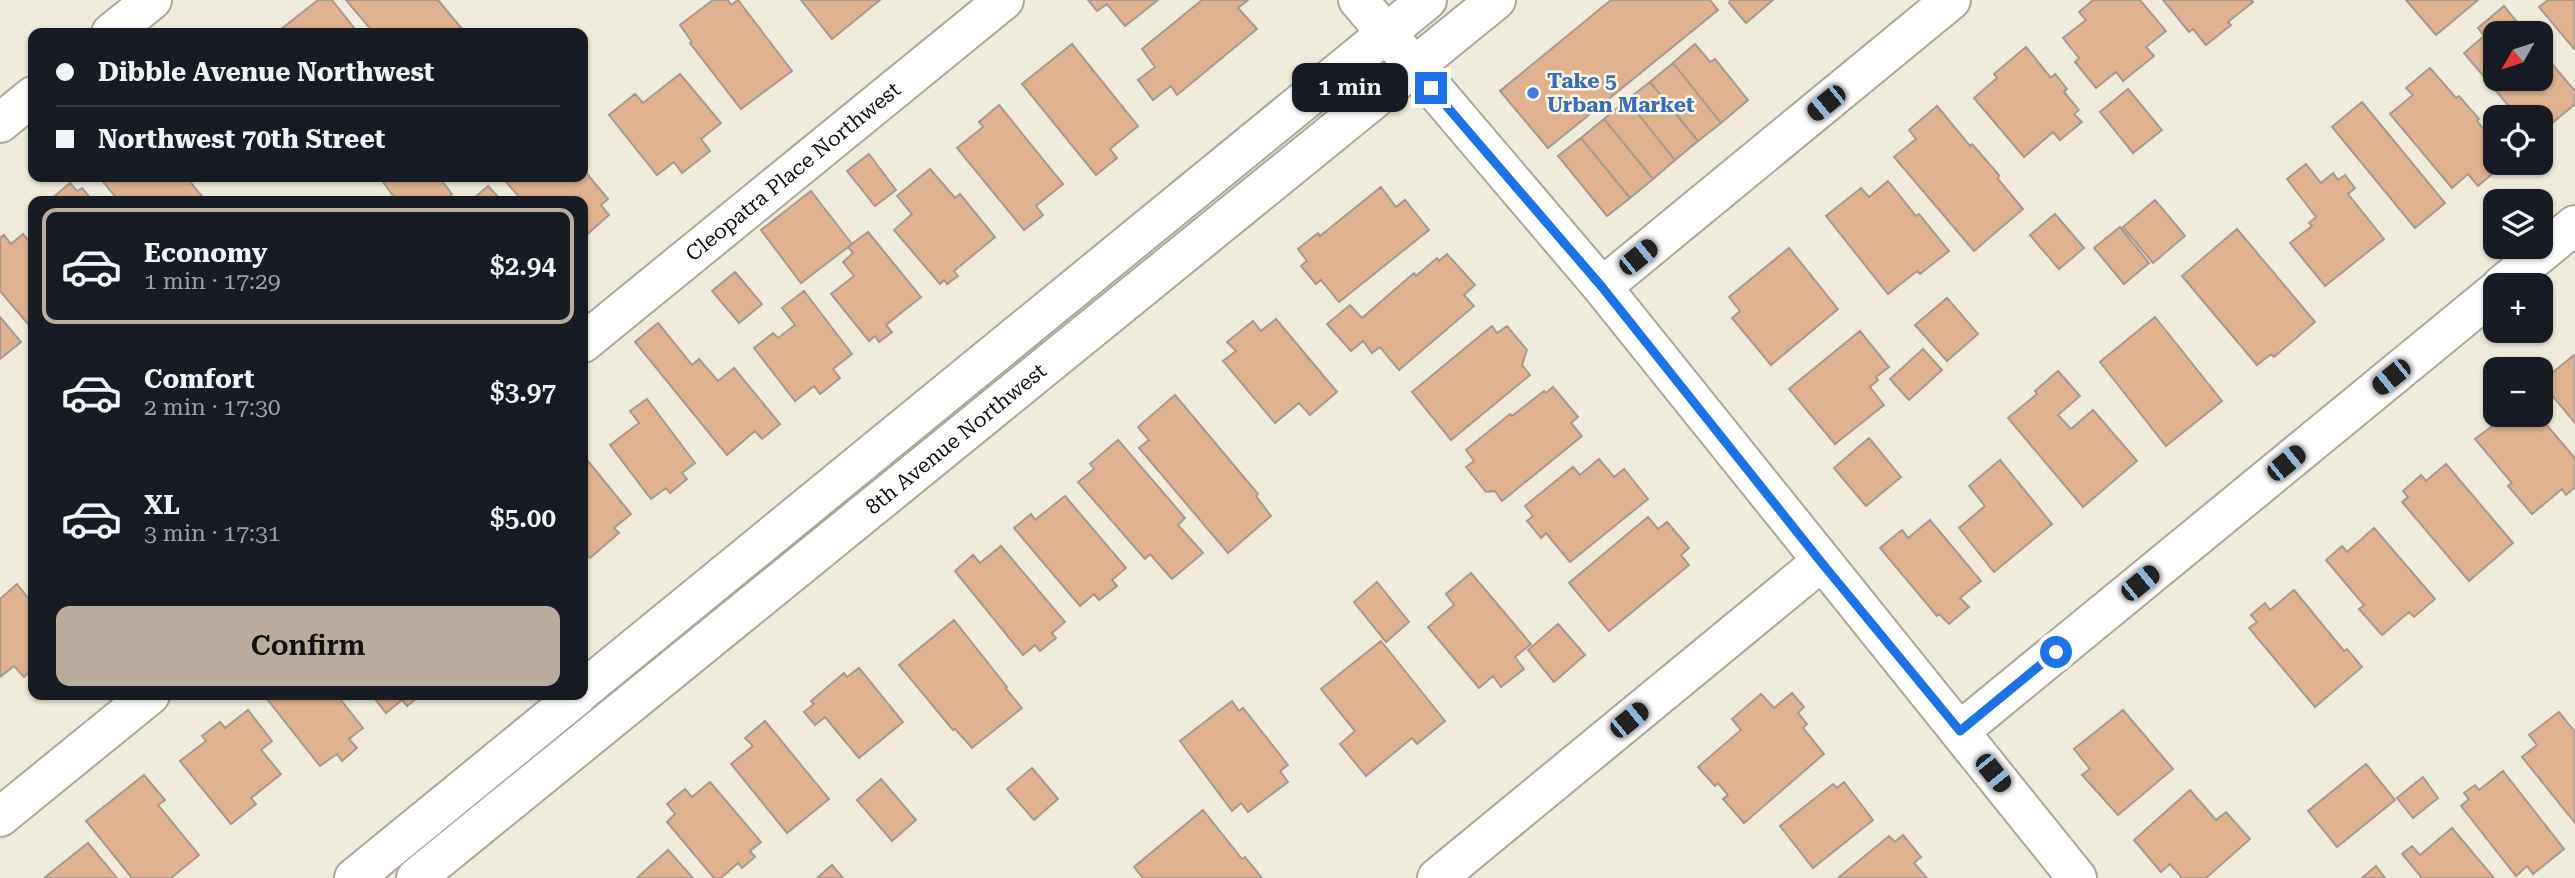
<!DOCTYPE html>
<meta charset="utf-8">
<style>
body{margin:0;font-family:"Roboto Serif",serif;background:#242831;color:#f1f3f6;height:100vh;display:flex;flex-direction:column;font-size:26px;white-space:nowrap}
*{box-sizing:border-box;margin:0}
p{font-size:23px;color:#9ea1a6}
.icon{flex:none;width:38px;height:38px;fill:none;stroke:currentColor;stroke-width:2;stroke-linecap:round;stroke-linejoin:round}
.map{position:relative;flex:1;overflow:hidden}
.side{position:absolute;left:28px;top:196px;width:560px;height:504px;display:flex;flex-direction:column;background:#171b24;border-radius:14px;box-shadow:0 2px 5px #0004}
.side>*{flex:none}
.hud{position:absolute;left:28px;top:28px;width:560px;height:154px;border-radius:14px;box-shadow:0 2px 5px #0004;display:grid;align-content:center;height:154px;padding:0 28px;background:#171b24}
.needle{width:46px;rotate:231deg}
.controls{position:absolute;left:2483px;top:21px;display:grid;gap:14px}
.controls a{display:grid;place-items:center;width:70px;height:70px;border-radius:14px;background:#171b24;box-shadow:0 2px 5px #0004;font-size:35px}
.end{position:absolute;width:32px;height:32px;margin:-16px;border:9px solid #1a73e8;background:#fff;box-shadow:0 0 0 4px #fff}
.from{border-radius:50%}
.bubble{position:absolute;height:49px;border-radius:14px;background:#171b24;box-shadow:0 2px 5px #0004;font-size:23px;font-weight:600;line-height:49px;text-align:center}
.car{position:absolute;width:21px;height:42px;margin:-21px -10px;border-radius:9px;box-shadow:0 0 5px 2px #0007;background:linear-gradient(#222 24%,#8ab4d8 0 40%,#222 0 76%,#8ab4d8 0 86%,#222 0)}
.hud b{display:flex;align-items:center;gap:24px;height:66px;font-size:26px}
.hud b+b{border-top:2px solid #363941}
.hud i{width:18px;height:18px;background:#f1f3f6}
ul{padding:12px 0 0;list-style:none}
li{display:flex;align-items:center;gap:21px;height:116px;margin:0 14px 10px;padding:0 14px;border:4px solid transparent;border-radius:14px}
li div{flex:1}
li b{display:block;font-size:26px}
li em{font-style:normal;font-weight:600}
li.selected{border-color:#baac9b}
li>.icon{width:63px;height:63px;stroke-width:1.5}
.action{display:flex;gap:14px;margin-top:auto;padding:14px 28px}
.action a{flex:1;height:80px;border-radius:14px;background:#baac9b;color:#111;font-size:28px;font-weight:600;line-height:80px;text-align:center}
.map>svg:first-child{display:block}
.building{fill:#dfb18e;stroke:#a8998e;stroke-width:2}
.lines{fill:none;stroke-linecap:round;stroke-linejoin:round}
.street-casing{stroke:#aba797;stroke-width:42}
.secondary-casing{stroke:#aba797;stroke-width:42}
.street{stroke:#fff;stroke-width:38}
.secondary{stroke:#fff;stroke-width:38}
.route{stroke:#1a73e8;stroke-width:9}
.shop-dot{fill:#3f7fe0;stroke:#fdf9e7;stroke-width:2.5}
.labels{text-anchor:middle;dominant-baseline:central;stroke-width:5;stroke-linejoin:round;paint-order:stroke}
.shop-label{font-size:21px;font-weight:bold;fill:#366cbe;stroke:#fdf9e7;text-anchor:start}
.street-label{font-size:21px;fill:#0d0c07;stroke:#fdf9e7}
</style>
<div class="map">
<svg width="2575" height="878" viewBox="0 0 2575 878">
<rect width="100%" height="100%" fill="#efebda"/>
<path class="building" d="M318,0H332L358,33H282L280,30Z
M346,0H438L462,29L458,33H374Z
M713,0H728L731,5L738,0L792,71L741,109L690,43L692,42L680,25Z
M801,0H880L832,39Z
M1088,0H1158L1125,26L1107,4L1097,11Z
M1202,0H1248L1238,8L1257,29L1177,95L1171,86L1153,100L1138,80L1155,67L1142,49Z
M1611,0H1710L1718,10L1548,148L1500,91Z
M1730,0H1773L1746,23L1729,3Z
M2093,0H2140L2166,31L2146,47L2154,56L2123,81L2116,72L2096,88L2075,62L2079,58L2063,38L2086,20L2079,12Z
M2163,0H2251L2253,2L2228,22L2231,25L2206,45L2193,29L2189,32Z
M2406,0H2478L2436,35Z
M2548,0H2575V50L2539,7Z
M2504,6L2526,33H2496V79H2541V51L2575,91V104L2550,125L2542,114L2538,117H2518L2464,53L2484,36L2478,28Z
M1072,44L1138,126L1110,149L1117,158L1096,175L1022,84Z
M1695,44L1710,62L1715,59L1748,100L1721,123L1673,63Z
M2026,47L2051,78L2055,74L2067,89L2064,92L2079,110L2074,114L2082,122L2060,140L2053,132L2024,157L1974,98L1997,78L1994,74Z
M1673,63L1721,123L1698,141L1650,82Z
M2430,68L2456,98L2459,96L2479,119L2477,121L2496,144V163H2505L2478,186L2468,174L2452,188L2390,114L2413,95L2406,88Z
M680,74L721,123L701,139L710,151L682,173L674,162L657,175L609,115L635,94L643,103Z
M1650,82L1698,141L1675,160L1627,100Z
M2128,89L2162,130L2133,153L2100,112Z
M1627,100L1675,160L1653,179L1604,119Z
M2362,102L2445,203L2415,228L2332,127Z
M999,105L1063,184L1036,206L1043,215L1024,230L957,148L983,127L979,122Z
M1937,106L1970,146L1972,144L1999,175L1998,179L2023,209L1974,251L1894,157L1916,139L1909,130Z
M1604,119L1653,179L1630,198L1581,138Z
M1581,138L1630,198L1607,216L1558,156Z
M869,154L896,190L875,206L847,171Z
M2306,164L2321,183L2333,173L2338,180L2345,175L2355,188L2348,194L2384,239L2325,286L2290,243L2312,226L2309,223L2316,217L2287,179Z
M583,169L608,199L601,205L609,215L583,238V201H523L506,182L513,177H583Z
M930,169L955,198L960,194L995,237L954,271L958,276L947,284L944,280L940,284L894,230L912,214L897,196Z
M99,177H186L206,201H119Z
M390,177H439L452,194L443,201H397L383,182Z
M1888,181L1916,216L1919,214L1949,251L1920,274L1917,271L1888,294L1826,216L1861,188L1869,197Z
M70,183L77,191L82,188L93,201H49Z
M488,186L502,201H471Z
M1381,187L1396,207L1405,200L1429,230L1339,302L1321,280L1316,284L1301,266L1307,261L1298,249L1318,233L1320,236Z
M811,191L852,244L801,283L761,230Z
M2155,200L2185,236L2153,263L2123,227Z
M2055,214L2084,248L2059,269L2030,235Z
M2120,227L2149,263L2124,284L2094,248Z
M2237,229L2315,322L2274,357L2271,354L2257,365L2182,276Z
M868,232L921,297L886,325L892,332L879,342L875,336L869,341L831,294L854,276L843,262L853,253L848,247Z
M23,234L33,246V330L0,291V238L4,235L11,244Z
M1789,248L1838,309L1771,365L1732,318L1740,311L1729,297Z
M1447,254L1475,285L1464,295L1474,306L1399,370L1380,347L1372,353L1363,341L1351,351L1327,324L1350,305L1362,318L1414,273L1416,276L1437,258L1439,261Z
M735,272L762,304L739,323L712,291Z
M804,291L852,354L833,369L840,378L820,394L814,386L795,401L754,348L773,333L778,338L795,325L782,308Z
M1947,298L1978,334L1947,361L1915,325Z
M0,317L21,342L0,359Z
M2155,317L2222,401L2166,446L2100,362Z
M1276,319L1337,392L1310,415L1299,403L1275,423L1223,361L1236,351L1227,342L1253,321L1261,331Z
M658,323L692,365L699,359L718,381L734,368L780,424L762,439L755,431L727,455L635,342Z
M1492,326L1497,333L1507,326L1527,350L1522,365L1530,375L1451,440L1412,392Z
M1860,331L1889,367L1876,377L1878,380L1870,387L1884,405L1835,444L1789,389Z
M1923,349L1942,370L1909,400L1890,379Z
M2574,355L2575,357V423L2541,382Z
M2058,371L2080,396L2058,415L2071,429L2093,410L2137,461L2083,507L2008,418L2037,394L2035,391Z
M1553,387L1578,417L1571,423L1582,436L1502,501L1495,491L1486,492L1466,467L1474,461L1466,450L1510,414L1512,416L1544,391L1546,393Z
M1175,395L1258,494L1256,496L1271,516L1228,553L1139,448L1149,440L1138,427Z
M647,399L695,463L682,473L687,479L670,493L666,488L651,499L610,445L639,423L630,411Z
M2507,415H2538L2575,458V487L2566,495L2562,489L2532,514L2508,486L2512,483L2475,439Z
M1869,438L1901,477L1866,506L1834,468Z
M1118,440L1185,518L1178,525L1203,553L1172,579L1150,554L1145,559L1078,482L1094,469L1090,464Z
M583,455L631,514L614,528L619,533L590,558L583,549Z
M1599,459L1614,477L1624,469L1648,499L1570,562L1546,533L1541,538L1527,521L1533,516L1525,506L1573,467L1580,475Z
M2000,460L2052,524L1994,572L1959,528L1985,506L1969,486Z
M2446,464L2513,543L2469,581L2402,502L2408,497L2403,491L2421,475L2426,481Z
M1065,496L1126,568L1112,580L1117,586L1099,600L1094,594L1080,606L1014,528L1031,514L1035,520Z
M1648,517L1658,529L1667,522L1689,548L1681,555L1689,565L1609,631L1569,583Z
M1930,520L1981,581L1960,598L1969,607L1949,624L1939,614L1937,616L1880,548L1902,530L1908,538Z
M2374,528L2435,599L2414,617L2409,612L2382,635L2359,609L2364,605L2326,560L2342,546L2347,552Z
M1001,546L1065,622L1052,633L1056,638L1040,651L1035,645L1023,655L955,571L973,555L980,563Z
M1471,573L1531,644L1515,657L1524,669L1501,687L1493,676L1479,688L1428,627L1454,605L1446,594Z
M1377,582L1409,622L1386,642L1354,602Z
M17,584L33,604V668L24,677L14,666L0,677V599Z
M2294,590L2344,651L2347,649L2362,667L2315,707L2249,628L2257,622L2251,615L2265,603L2270,610Z
M954,620L1007,687L1006,689L1022,708L972,748L955,729L953,730L899,665Z
M1558,624L1585,655L1554,682L1528,650Z
M1381,641L1445,721L1417,744L1412,738L1366,776L1340,744L1355,731L1321,689Z
M859,668L903,722L859,758L825,717L815,725L804,712L814,704L811,701L844,673L847,677Z
M1792,693L1804,707L1798,713L1807,724L1803,728L1824,754L1744,823L1723,799L1728,795L1718,783L1715,786L1698,767L1741,730L1732,719L1761,694L1774,708Z
M273,695H337L363,728L349,739L357,748L342,761L337,754L320,766L267,699Z
M372,695H421L407,706L402,700L386,713Z
M1232,701L1239,711L1243,708L1288,765L1280,771L1288,782L1248,812L1241,803L1232,811L1180,741Z
M248,710L272,741L261,750L281,774L251,798L256,804L231,824L180,761L206,741L202,736L220,722L225,728Z
M2123,710L2173,769L2118,815L2082,775L2090,769L2074,749Z
M2559,712L2575,732V823L2522,757L2537,745L2529,735Z
M765,721L829,799L787,833L731,764L753,746L745,738Z
M2366,764L2395,800L2337,847L2308,811Z
M1032,768L1058,799L1034,820L1007,789Z
M2503,771L2564,849L2533,874L2527,866L2516,876L2461,806L2469,799L2464,793L2475,785L2479,790Z
M144,775L165,800L158,805L199,855L171,878H132L86,821Z
M2423,777L2438,798L2413,818L2397,798Z
M881,779L916,820L892,841L857,800Z
M710,782L761,842L750,851L755,857L742,868L738,863L721,878H714L667,822L675,814L667,804L685,789L692,797Z
M1844,782L1873,820L1813,868L1780,826L1833,784L1837,788Z
M2190,790L2216,820L2226,812L2250,839L2206,878H2182L2170,864L2161,872L2134,840Z
M1203,810L1242,859L1245,857L1262,878H1143L1134,867Z
M2452,828L2494,878H2422L2402,854L2412,846L2420,855Z
M1903,835L1921,857L1914,863L1927,878H1838L1889,836L1895,842Z
M88,843L117,878H44Z
M668,850L693,878H637Z
M832,865L843,878H817Z
M2376,866L2385,878H2362Z"/>
<g class="lines">
<g class="street-casing">
<g id="street">
<path d="M1358,0L1602,287L2077,878"/>
<path d="M111,33L152,0"/>
<path d="M0,123L33,96"/>
<path d="M2502,285L2575,225"/>
<path d="M1602,287L1951,0"/>
<path id="s1" d="M583,343L1004,0"/>
<path d="M1960,731L2496,291"/>
<path d="M0,817L150,695"/>
<path d="M1437,878L1821,562"/>
</g>
</g>
<g class="secondary-casing">
<g id="secondary">
<path d="M583,690L1427,0"/>
<path d="M354,878L578,695"/>
<path id="s2" d="M416,878L1496,0"/>
</g>
</g>
<use href="#street" class="street"/>
<use href="#secondary" class="secondary"/>
</g>
<g class="lines">
<path class="route" d="M1431,88L1602,287L1821,562L1960,731L2056,652"/>
</g>
<circle class="shop-dot" cx="1533" cy="93" r="7"/>
<g class="labels">
<g class="shop-label">
<text x="1547" y="81">Take 5<tspan x="1547" dy="24">Urban Market</tspan></text>
</g>
<g class="street-label">
<text stroke="none"><textPath href="#s1" startOffset="271">Cleopatra Place Northwest</textPath></text>
<text stroke="none"><textPath href="#s2" startOffset="696">8th Avenue Northwest</textPath></text>
</g>
</g>
</svg>
<div class="controls">
<a><svg class="needle" viewBox="-14 -14 28 28"><path d="M0-13l5 13h-10z" fill="#e53935"/><path d="M0 13l5-13h-10z" fill="#9ea1a6"/></svg></a>
<a><svg class="icon" aria-label="locate" viewBox="0 0 24 24"><circle cx="12" cy="12" r="6"/><path d="M12 2v4M12 18v4M2 12h4M18 12h4"/></svg></a>
<a><svg class="icon" aria-label="layers" viewBox="0 0 24 24"><path d="M12 4l9 5-9 5-9-5zM3 14l9 5 9-5"/></svg></a>
<a>+</a>
<a>−</a>
</div>
<i class="end from" style="left:2056px;top:652px"></i>
<i class="end" style="left:1431px;top:88px"></i>
<div class="bubble" style="left:1292px;top:63px;width:116px">1 min</div>
<i class="car" style="left:1826px;top:103px;rotate:231deg"></i>
<i class="car" style="left:1638px;top:257px;rotate:51deg"></i>
<i class="car" style="left:2391px;top:377px;rotate:231deg"></i>
<i class="car" style="left:2286px;top:463px;rotate:51deg"></i>
<i class="car" style="left:2140px;top:583px;rotate:51deg"></i>
<i class="car" style="left:1629px;top:720px;rotate:51deg"></i>
<i class="car" style="left:1993px;top:773px;rotate:141deg"></i>
<div class="hud">
<b><i class="from"></i>Dibble Avenue Northwest</b>
<b><i></i>Northwest 70th Street</b>
</div>
<section class="side">
<ul>
<li class="selected"><svg class="icon" aria-label="car" viewBox="0 0 24 24"><path d="M5 17H2v-5l4-1 3-4h7l3 4 3 1v5h-3M9 17h6M6 11h13"/><circle cx="7" cy="17" r="2"/><circle cx="17" cy="17" r="2"/></svg><div><b>Economy</b><p>1 min · 17:29</p></div><em>$2.94</em></li>
<li><svg class="icon" aria-label="car" viewBox="0 0 24 24"><path d="M5 17H2v-5l4-1 3-4h7l3 4 3 1v5h-3M9 17h6M6 11h13"/><circle cx="7" cy="17" r="2"/><circle cx="17" cy="17" r="2"/></svg><div><b>Comfort</b><p>2 min · 17:30</p></div><em>$3.97</em></li>
<li><svg class="icon" aria-label="car" viewBox="0 0 24 24"><path d="M5 17H2v-5l4-1 3-4h7l3 4 3 1v5h-3M9 17h6M6 11h13"/><circle cx="7" cy="17" r="2"/><circle cx="17" cy="17" r="2"/></svg><div><b>XL</b><p>3 min · 17:31</p></div><em>$5.00</em></li>
</ul>
<div class="action"><a>Confirm</a></div>
</section>
</div>
